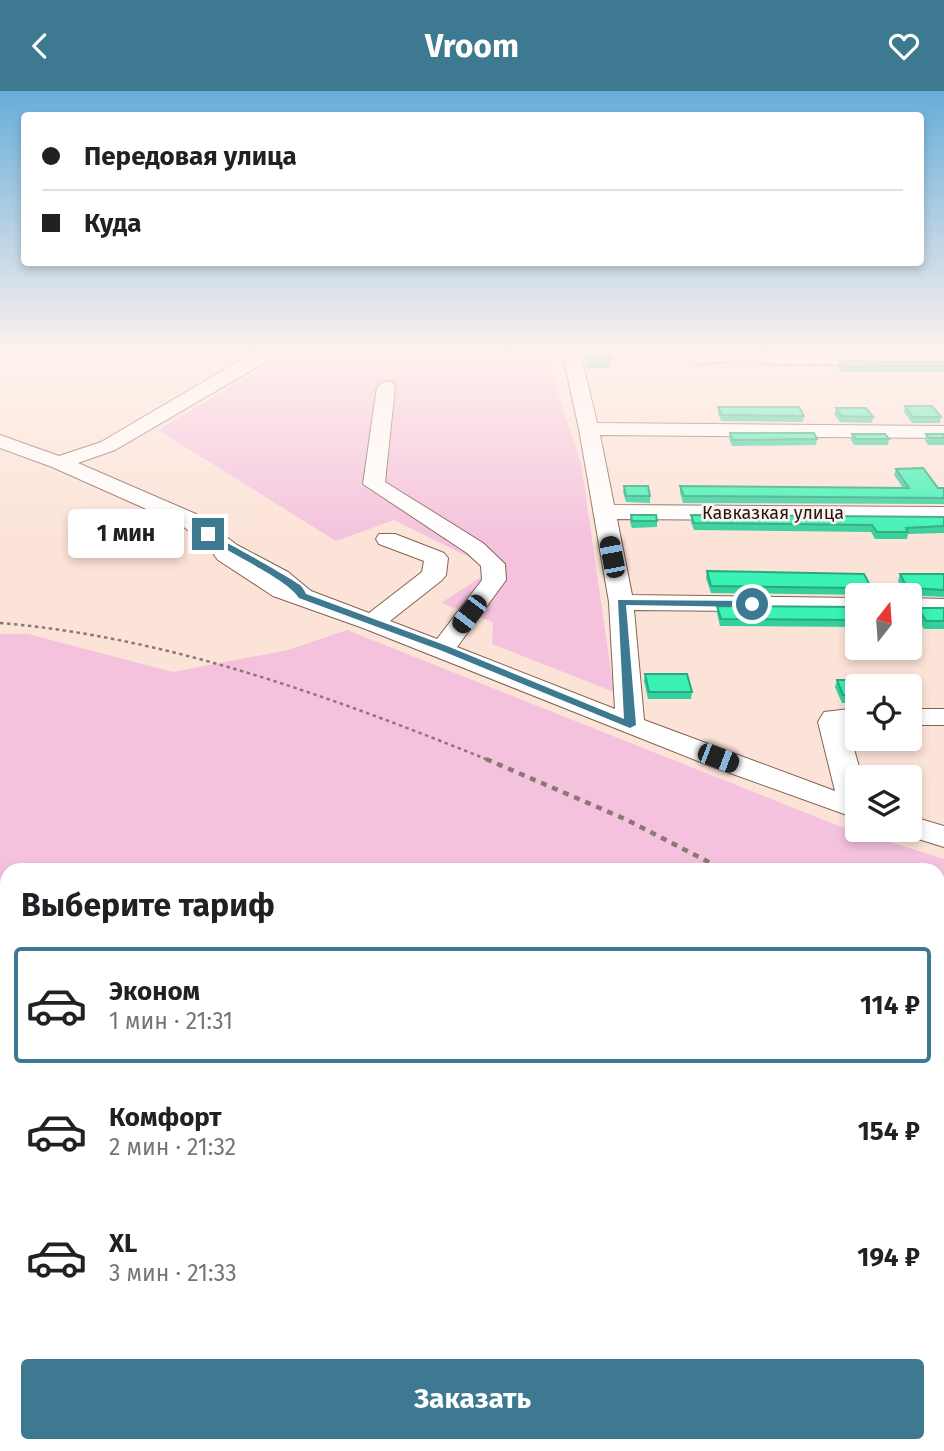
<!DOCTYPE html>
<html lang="ru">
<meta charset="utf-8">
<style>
body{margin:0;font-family:"Fira Sans",sans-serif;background:#f6f6f6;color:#202124;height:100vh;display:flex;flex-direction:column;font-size:26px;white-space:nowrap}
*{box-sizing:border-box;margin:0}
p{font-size:23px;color:#757577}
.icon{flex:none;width:38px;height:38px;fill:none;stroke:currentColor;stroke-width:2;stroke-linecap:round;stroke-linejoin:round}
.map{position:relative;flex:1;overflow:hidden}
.drawer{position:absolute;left:0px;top:772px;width:945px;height:590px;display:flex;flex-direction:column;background:#fff;border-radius:21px 21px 0 0;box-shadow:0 4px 10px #0003}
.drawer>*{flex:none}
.hud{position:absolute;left:21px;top:21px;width:903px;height:154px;border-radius:7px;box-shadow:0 4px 10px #0003;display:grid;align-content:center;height:154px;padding:0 21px;background:#fff}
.needle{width:46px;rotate:17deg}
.buttons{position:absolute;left:845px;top:492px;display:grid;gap:14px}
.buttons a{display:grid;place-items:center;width:77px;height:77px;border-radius:7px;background:#fff;box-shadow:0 4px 10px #0003;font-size:35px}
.end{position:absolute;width:32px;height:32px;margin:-16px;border:9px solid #3d7a91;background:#fff;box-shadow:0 0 0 4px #fff}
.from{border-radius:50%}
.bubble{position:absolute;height:49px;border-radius:7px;background:#fff;box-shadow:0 4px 10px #0003;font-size:23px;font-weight:700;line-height:49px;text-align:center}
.car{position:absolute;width:21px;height:42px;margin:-21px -10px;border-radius:9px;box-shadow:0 0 5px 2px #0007;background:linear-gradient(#222 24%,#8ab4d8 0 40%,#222 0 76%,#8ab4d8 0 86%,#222 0)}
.hud b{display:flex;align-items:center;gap:24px;height:66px;font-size:26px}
.hud b+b{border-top:2px solid #e0e0e0}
.hud i{width:18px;height:18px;background:#202124}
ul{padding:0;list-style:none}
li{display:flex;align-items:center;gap:21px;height:116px;margin:0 14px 10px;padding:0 7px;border:4px solid transparent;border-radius:7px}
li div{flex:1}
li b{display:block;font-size:26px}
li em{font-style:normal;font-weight:700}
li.current{border-color:#3d7a91}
li>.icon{width:63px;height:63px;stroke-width:1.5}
h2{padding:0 21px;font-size:32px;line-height:84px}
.cta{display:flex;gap:14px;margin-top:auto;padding:14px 21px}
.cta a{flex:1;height:80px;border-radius:7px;background:#3d7a91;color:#fff;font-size:28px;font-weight:700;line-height:80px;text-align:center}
header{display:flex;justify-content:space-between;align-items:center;height:91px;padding:0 21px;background:#3d7a91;color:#fff;font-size:32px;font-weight:700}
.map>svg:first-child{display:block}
.green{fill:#f4c2dd;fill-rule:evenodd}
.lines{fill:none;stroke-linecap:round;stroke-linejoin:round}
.minor-casing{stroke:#856253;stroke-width:2}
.path-far1{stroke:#8b7870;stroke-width:2.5;stroke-dasharray:3.5 3.5;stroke-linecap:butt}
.path{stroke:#8b7870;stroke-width:4.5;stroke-dasharray:6 6;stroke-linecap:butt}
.minor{fill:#fff;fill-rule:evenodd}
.wall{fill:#32d09a}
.building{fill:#3af2b3;stroke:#29a97d;stroke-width:2}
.route{fill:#3d7a91}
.labels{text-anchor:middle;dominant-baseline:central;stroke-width:5;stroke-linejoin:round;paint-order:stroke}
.far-street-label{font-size:18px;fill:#23150f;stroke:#fcf4f0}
</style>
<header><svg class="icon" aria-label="back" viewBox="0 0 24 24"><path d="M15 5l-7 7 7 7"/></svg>Vroom<svg class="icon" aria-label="heart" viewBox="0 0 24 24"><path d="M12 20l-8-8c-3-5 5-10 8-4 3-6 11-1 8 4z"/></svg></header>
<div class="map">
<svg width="944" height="1360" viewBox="0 0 944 1360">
<rect width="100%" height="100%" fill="#fce3d8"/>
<path class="green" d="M291,260H544L581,372L614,601L492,553L493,531L441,512L493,478L394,429L336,450L158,339Z
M347,539L839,735L944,768V1360H0V543H28L173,581L288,559ZM7,779H938V1354H7Z"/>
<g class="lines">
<g class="minor-casing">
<path id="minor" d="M256,260H275L262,273L115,359L78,372L196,423L237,454L288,481L311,500L369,522L422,481L424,470L379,453L376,448L379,443H395L444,462L448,467L446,484L442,489L390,530L437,548L482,489L481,475L467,462L363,393L377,296L386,290L393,292L395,296L385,391L483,452L505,473L506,489L457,556L615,618L609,511L579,338L562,260H580L597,332L944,335V347L600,344L614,414L944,416V430L617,428L632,504L858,507V521L634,519L644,629L835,700L818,631L824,621L858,617V633L847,634L862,686H858V728L708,674L363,537L273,505L218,469L214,464L216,461L180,433L52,376L0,357V344L59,365L101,351Z
M711,260L944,264V274L773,273L746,269L695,273L686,268L689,264Z
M910,507L944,508V522L910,521Z
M910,618H944V634H910Z
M910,725L944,735V756L899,742L897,738H910Z"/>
</g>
<path class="path-far1" d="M0,532C170,546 334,607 491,670"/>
<path class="path" d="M486,668L625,728L724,779
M938,854L944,856"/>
<use href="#minor" class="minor"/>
</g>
<path class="wall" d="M583,260H599L600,263L611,268V277H587Z
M845,260H944V262Z
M839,270L944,271V281H842L838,276Z
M905,315L941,326L940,332H912L904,321Z
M718,316L804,325L803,331L721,330L718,322Z
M836,317L873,326L872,332L840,331L834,323Z
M730,342L817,348L816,354L732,355L729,348Z
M852,343L889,348L888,354H854L851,349Z
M926,343H944V354H928L925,349Z
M896,378L938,397H944V413L683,412L680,402V395L903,397L894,384Z
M624,395L650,405V412L626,411L623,401Z
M631,424L657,430V436L632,437L630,431Z
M691,424L944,426V442L908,443L907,448H875L871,441L694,439L691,431Z
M707,480L864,483L875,504L711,502L706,487Z
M900,483H944V506L906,504L898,490Z
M717,515L858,516V536L720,535L717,522Z
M918,517H944V538H924L916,524Z
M645,583L692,601L691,608H648L644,590Z
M837,589L858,595V612H842L835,596Z"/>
<path class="building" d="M585,260H599L600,263L611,264V268H587Z
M839,270L944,271V275H843Z
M905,315H932L941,326H913Z
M718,316H799L804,325L722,324Z
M836,317H866L873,326L841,325Z
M730,342H814L817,348L733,349Z
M852,343H885L889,348H856Z
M926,343H944V347H929Z
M923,377L938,397H944V407L684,405L680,395L909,397L896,378Z
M624,395H648L650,405H626Z
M631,424H656L657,430H632Z
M691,424L944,426V435L906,437L908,441H877L872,434L694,432Z
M707,480L864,483L875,504H862V500L859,497L711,495Z
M900,483H944V499L912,497L909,500Z
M717,515L858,516V529L721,528Z
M918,517H944V530H926Z
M645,583H687L692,601H649Z
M837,589H869L872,595H858V604H843Z"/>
<linearGradient id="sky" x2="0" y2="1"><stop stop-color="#67adda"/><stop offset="0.58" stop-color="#fef2ed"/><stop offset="1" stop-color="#fef2ed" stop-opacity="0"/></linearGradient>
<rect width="944" height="450" fill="url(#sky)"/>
<path class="route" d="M205,442C211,441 290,487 300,494C303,497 304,499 306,503L447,555L624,628L618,509L752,510L757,513L752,516L626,514L636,634L630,637L440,559L299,507C288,488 226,461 205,445Z"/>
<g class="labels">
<g class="far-street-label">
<text x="773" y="422">Кавказкая улица</text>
</g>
</g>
</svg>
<div class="buttons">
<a><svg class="needle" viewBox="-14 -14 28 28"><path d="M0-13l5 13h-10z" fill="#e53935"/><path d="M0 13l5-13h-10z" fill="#757577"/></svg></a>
<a><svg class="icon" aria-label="locate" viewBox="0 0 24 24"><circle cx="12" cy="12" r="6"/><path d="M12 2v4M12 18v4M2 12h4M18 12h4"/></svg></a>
<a><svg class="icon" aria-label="layers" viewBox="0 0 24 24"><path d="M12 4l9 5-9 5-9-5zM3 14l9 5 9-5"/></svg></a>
</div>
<i class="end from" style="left:752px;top:513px"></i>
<i class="end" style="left:208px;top:443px"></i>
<div class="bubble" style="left:68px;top:418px;width:116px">1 мин</div>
<i class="car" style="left:612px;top:466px;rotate:349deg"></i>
<i class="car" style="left:469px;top:523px;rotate:217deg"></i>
<i class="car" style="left:718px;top:667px;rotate:111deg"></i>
<div class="hud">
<b><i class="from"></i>Передовая улица</b>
<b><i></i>Куда</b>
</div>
<section class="drawer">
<h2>Выберите тариф</h2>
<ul>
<li class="current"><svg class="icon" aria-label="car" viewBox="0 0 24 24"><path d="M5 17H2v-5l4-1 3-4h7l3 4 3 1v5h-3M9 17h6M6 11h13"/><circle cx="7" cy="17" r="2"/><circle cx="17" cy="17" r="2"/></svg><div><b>Эконом</b><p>1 мин · 21:31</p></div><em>114 ₽</em></li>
<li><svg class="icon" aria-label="car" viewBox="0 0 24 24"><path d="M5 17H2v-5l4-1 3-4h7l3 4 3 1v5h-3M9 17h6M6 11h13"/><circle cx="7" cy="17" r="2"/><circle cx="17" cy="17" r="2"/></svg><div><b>Комфорт</b><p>2 мин · 21:32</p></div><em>154 ₽</em></li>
<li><svg class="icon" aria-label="car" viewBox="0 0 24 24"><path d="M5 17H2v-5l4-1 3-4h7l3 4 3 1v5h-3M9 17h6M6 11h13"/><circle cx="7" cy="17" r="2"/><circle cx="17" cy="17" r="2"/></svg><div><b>XL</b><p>3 мин · 21:33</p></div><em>194 ₽</em></li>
</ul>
<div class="cta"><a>Заказать</a></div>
</section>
</div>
